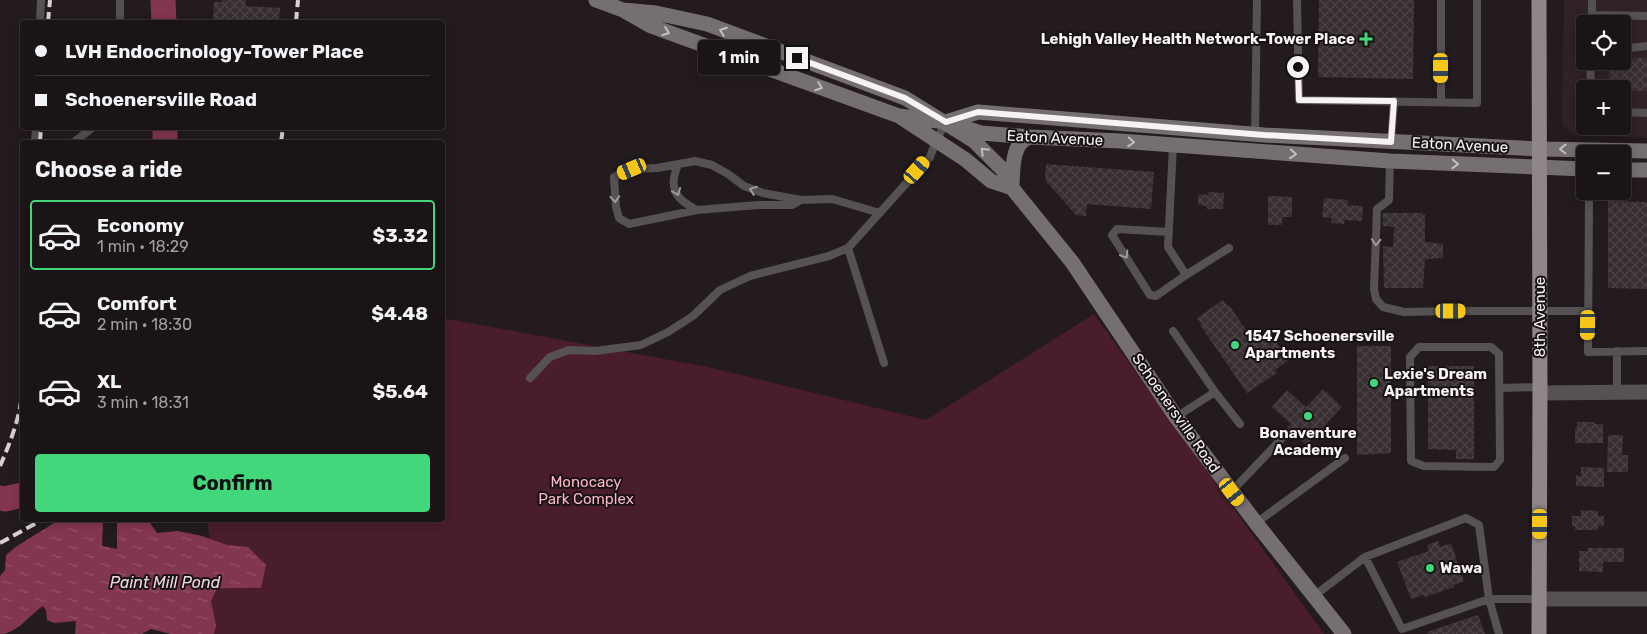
<!DOCTYPE html>
<meta charset="utf-8">
<style>
body{margin:0;font-family:Rubik,sans-serif;background:#231d1f;color:#f1f3f6;height:100vh;display:flex;flex-direction:column;font-size:19px;white-space:nowrap}
*{box-sizing:border-box;margin:0}
p{font-size:16px;color:#9f9ea1}
.icon{flex:none;width:28px;height:28px;fill:none;stroke:currentColor;stroke-width:2;stroke-linecap:round;stroke-linejoin:round}
.map{position:relative;flex:1;overflow:hidden}
.sheet{position:absolute;left:20px;top:140px;width:425px;height:382px;display:flex;flex-direction:column;background:#1a1416;border-radius:5px;box-shadow:0 2px 12px #0003,0 0 0 1px #383335}
.sheet>*{flex:none}
.banner{position:absolute;left:20px;top:20px;width:425px;height:110px;border-radius:5px;box-shadow:0 2px 12px #0003,0 0 0 1px #383335;display:grid;align-content:center;height:110px;padding:0 15px;background:#1a1416}
.buttons{position:absolute;left:1576px;top:15px;display:grid;gap:10px}
.buttons a{display:grid;place-items:center;width:55px;height:55px;border-radius:5px;background:#1a1416;box-shadow:0 2px 12px #0003,0 0 0 1px #383335;font-size:25px}
.end{position:absolute;width:22px;height:22px;margin:-11px;border:6px solid #f8f2f4;background:#111;box-shadow:0 0 0 2px #111}
.from{border-radius:50%}
.bubble{position:absolute;height:35px;border-radius:5px;background:#1a1416;box-shadow:0 2px 12px #0003,0 0 0 1px #383335;font-size:16px;font-weight:700;line-height:35px;text-align:center}
.car{position:absolute;width:15px;height:30px;margin:-15px -8px;border-radius:6px;box-shadow:0 0 4px 1px #0007;background:linear-gradient(#f5c518 24%,#345 0 40%,#f5c518 0 76%,#345 0 86%,#f5c518 0)}
.banner b{display:flex;align-items:center;gap:18px;height:48px;font-size:19px}
.banner b+b{border-top:1px solid #383335}
.banner i{width:12px;height:12px;background:#f1f3f6}
ul{padding:0;list-style:none}
li{display:flex;align-items:center;gap:15px;height:70px;margin:0 10px 8px;padding:0 5px;border:2px solid transparent;border-radius:5px}
li div{flex:1}
li b{display:block;font-size:19px}
li em{font-style:normal;font-weight:700}
li.current{border-color:#43d77b}
li>.icon{width:45px;height:45px;stroke-width:1.5}
h2{padding:0 15px;font-size:22px;line-height:60px}
.primary-button{display:flex;gap:10px;margin-top:auto;padding:10px 15px}
.primary-button a{flex:1;height:58px;border-radius:5px;background:#43d77b;color:#111;font-size:20px;font-weight:700;line-height:58px;text-align:center}
.map>svg:first-child{display:block}
.built{fill:#302225;fill-rule:evenodd}
.park{fill:#491d2b}
.water{fill:url(#water-ripples)}
.lines{fill:none;stroke-linecap:round;stroke-linejoin:round}
.river{stroke:#833650;stroke-width:25}
.building{fill:url(#building-cross-hatch)}
.lane{stroke:#565253;stroke-width:8}
.street{stroke:#565253;stroke-width:15}
.secondary{stroke:#766f71;stroke-width:15}
.primary{stroke:#8f8688;stroke-width:15}
.rail{stroke:#d8d2d4;stroke-width:4;stroke-dasharray:10 5;stroke-linecap:butt}
.oneway{stroke:#c4bec0}
.oneway2{stroke:#9f9a9b}
.route{stroke:#f8f2f4;stroke-width:6}
.poi-dot{fill:#43d77b;stroke:#191214;stroke-width:2}
.labels{text-anchor:middle;dominant-baseline:central;stroke-width:4;stroke-linejoin:round;paint-order:stroke}
.poi-label{font-size:15px;font-weight:bold;fill:#f8f2f4;stroke:#191214;text-anchor:start}
.street-label{font-size:15px;fill:#f8f2f4;stroke:#191214}
.park-label{font-size:15px;fill:#fab5c7;stroke:#191214}
.water-label{font-size:16px;font-style:italic;fill:#f0d8de;stroke:#191214}
</style>
<div class="map">
<svg width="1647" height="634" viewBox="0 0 1647 634">
<defs>
<pattern id="water-ripples" width="26" height="14" patternUnits="userSpaceOnUse" patternTransform="scale(1.25)"><rect width="26" height="14" fill="#833650"/><path d="M2 4q2-2 4 0t4 0M15 11q2-2 4 0t4 0" fill="none" stroke="#95546a"/></pattern>
<pattern id="building-cross-hatch" width="8" height="8" patternUnits="userSpaceOnUse" patternTransform="scale(1.25)"><rect width="8" height="8" fill="#382f32"/><path d="M0 0l8 8M0 8l8-8" fill="none" stroke="#4c4346"/></pattern>
</defs>
<rect width="100%" height="100%" fill="#231b1d"/>
<path class="built" d="M1564,0H1647V138L1573,135L1562,125ZM1585,24H1622V61H1585ZM1585,89H1622V126H1585Z"/>
<path class="park" d="M1094,314L1324,634H190L210,540L207,520H442L443,318L708,367L926,420Z"/>
<path class="water" d="M59,520H103L102,546L117,549V520H148L157,533L178,531L202,536L227,545L248,547L266,565L261,588C246,587 232,589 217,588L211,601L216,625L214,634H171L151,629L142,634H75L76,621L54,623L47,620L46,610L43,606C29,615 17,634 0,634V576L5,570L6,555L17,546Z"/>
<g class="lines">
<path class="river" d="M163,0L164,22
M165,142V128
M0,498L5,499L22,495"/>
</g>
<path class="building" d="M222,0H246L245,6L280,8L279,22H213L214,2H222Z
M1319,0H1414L1413,79L1318,77Z
M1622,58H1647V91H1622V89H1615V84H1609V61H1622Z
M1046,164L1154,172L1151,209L1087,204L1086,216L1076,215L1045,180Z
M1208,192L1224,193L1223,209H1207V206L1198,205V194L1208,195Z
M1268,196L1292,197V217H1282V225H1268Z
M1324,198L1348,200L1347,205L1363,206L1362,221L1345,220L1344,224L1331,223L1332,218L1322,217Z
M1608,201L1647,202V289L1608,288Z
M1383,213H1423V215H1425V242L1443,244V258L1425,259L1423,288H1384L1383,246L1393,247L1394,227L1383,226Z
M1223,300L1228,306L1229,305L1255,343L1269,334L1273,341L1275,340L1289,360L1275,370L1277,373L1247,393L1200,325L1202,324L1197,318Z
M1357,346H1391V453L1357,455Z
M1428,366H1474V459H1456V450L1428,449Z
M1323,389L1342,407L1306,445L1287,427L1291,424L1272,407L1287,390L1306,407Z
M1577,422H1595V424H1603V443H1575V428H1577Z
M1608,435H1623L1622,455H1628V472H1607Z
M1581,467L1604,468V487L1576,486V475L1581,476Z
M1581,510L1598,511V516H1604V526H1598V530H1575V526H1572V516H1581Z
M1438,541L1440,547L1451,543L1464,581L1453,585L1454,587L1425,597L1424,595L1411,599L1397,562L1429,551L1427,545Z
M1588,548H1624V562H1603V572L1579,571V551H1588Z
M1478,615L1485,634H1428L1427,632Z"/>
<g class="lines">
<path class="lane" d="M120,0V22
M1297,0L1299,100L1477,103V0
M1441,0V102
M1592,15L1647,16
M40,22L41,0
M1592,24V0
M1630,48L1647,46
M1590,61L1591,89
M1622,112L1647,113
M1255,134L1257,0
M35,142L36,128
M74,142L92,128
M1391,142L1394,101
M1173,145L1168,247L1186,275L1229,248
M1390,161L1389,200L1377,209L1374,289L1376,299L1383,307L1404,312L1451,311H1588
M678,165C668,188 675,199 697,210
M1589,198L1588,352L1647,351
M801,200L792,205H758L697,210L629,224L619,218L616,207L614,177L632,169L657,168L695,161L712,165L728,174L744,186L763,193L801,200L832,199L880,213
M1169,232L1117,229L1112,235L1150,295L1156,296L1186,275
M848,248L884,363
M1173,331L1215,392L1176,417
M1419,347H1491L1499,354L1500,460L1494,467L1424,466L1411,461L1410,357Z
M1617,351V392
M530,378L550,357L569,350L595,351L641,345L668,332L693,316L720,290L750,276L829,256L848,248L930,157L936,141L946,122
M1500,388L1540,387
M1215,392L1240,424
M1232,491L1287,433
M1256,523L1345,458
M1365,557L1402,629L1489,599H1540
M1314,596L1365,557L1466,518L1479,525L1489,599L1499,634"/>
<path class="street" d="M1540,393L1647,392
M1540,599H1647"/>
<path class="secondary" d="M596,0L623,10L651,26L899,116L966,160L991,181L1012,188
M623,10L656,13L707,24L905,98L974,141L1004,171L1012,188L1072,262L1176,417L1256,523L1344,634
M899,116L946,122L981,133L1030,137L1120,141L1390,161L1585,169
M946,122L978,112L1264,135L1540,149L1647,151
M1622,170H1647
M1012,186C1013,171 1011,142 1030,137"/>
<path class="primary" d="M1539,0L1540,393L1539,634"/>
<path class="rail" d="M48,22L50,0
M296,22L298,0
M40,142L41,128
M281,142L283,128
M0,466C10,443 20,418 22,393
M0,543L42,520"/>
</g>
<defs><path id="oneway-chevron" d="M-2-3.5L2.5 0L-2 3.5" fill="none" stroke-width="1.6" stroke-linecap="round" stroke-linejoin="round" transform="scale(1.25)"/></defs>
<g class="oneway">
<use href="#oneway-chevron" transform="translate(723 31) rotate(-160)"/>
<use href="#oneway-chevron" transform="translate(666 32) rotate(20)"/>
<use href="#oneway-chevron" transform="translate(819 87) rotate(20)"/>
<use href="#oneway-chevron" transform="translate(1131 142) rotate(4)"/>
<use href="#oneway-chevron" transform="translate(1563 149) rotate(-179)"/>
<use href="#oneway-chevron" transform="translate(984 151) rotate(-135)"/>
<use href="#oneway-chevron" transform="translate(1293 154) rotate(4)"/>
<use href="#oneway-chevron" transform="translate(1455 164) rotate(3)"/>
</g>
<g class="oneway2">
<use href="#oneway-chevron" transform="translate(753 190) rotate(-159)"/>
<use href="#oneway-chevron" transform="translate(677 192) rotate(68)"/>
<use href="#oneway-chevron" transform="translate(615 199) rotate(86)"/>
<use href="#oneway-chevron" transform="translate(1376 242) rotate(93)"/>
<use href="#oneway-chevron" transform="translate(1125 255) rotate(57)"/>
</g>
<g class="lines">
<path class="route" d="M797,58L905,98L946,122L978,112L1264,135L1391,142L1394,101L1299,100L1298,67"/>
</g>
<g class="poi-dot">
<path d="M1363.5 31.5h5v5h5v5h-5v5h-5v-5h-5v-5h5z"/>
<circle cx="1235" cy="345" r="5"/>
<circle cx="1374" cy="383" r="5"/>
<circle cx="1308" cy="416" r="5"/>
<circle cx="1430" cy="568" r="5"/>
</g>
<g class="labels">
<g class="poi-label">
<text x="1355" y="39" text-anchor="end">Lehigh Valley Health Network–Tower Place</text>
<text x="1245" y="336">1547 Schoenersville<tspan x="1245" dy="17">Apartments</tspan></text>
<text x="1384" y="374">Lexie's Dream<tspan x="1384" dy="17">Apartments</tspan></text>
<text x="1308" y="433" text-anchor="middle">Bonaventure<tspan x="1308" dy="17">Academy</tspan></text>
<text x="1440" y="568">Wawa</text>
</g>
<g class="street-label">
<text transform="translate(1055 138) rotate(3)">Eaton Avenue</text>
<text transform="translate(1460 145) rotate(3)">Eaton Avenue</text>
<text transform="translate(1540 317) rotate(-90)">8th Avenue</text>
<text transform="translate(1176 413) rotate(55)">Schoenersville Road</text>
</g>
<g class="park-label">
<text x="586" y="482">Monocacy<tspan x="586" dy="17">Park Complex</tspan></text>
</g>
<g class="water-label">
<text x="165" y="582">Paint Mill Pond</text>
</g>
</g>
</svg>
<div class="buttons">
<a><svg class="icon" aria-label="locate" viewBox="0 0 24 24"><circle cx="12" cy="12" r="6"/><path d="M12 2v4M12 18v4M2 12h4M18 12h4"/></svg></a>
<a>+</a>
<a>−</a>
</div>
<i class="end from" style="left:1298px;top:67px"></i>
<i class="end" style="left:797px;top:58px"></i>
<div class="bubble" style="left:698px;top:40px;width:82px">1 min</div>
<i class="car" style="left:1441px;top:68px;rotate:180deg"></i>
<i class="car" style="left:632px;top:169px;rotate:247deg"></i>
<i class="car" style="left:917px;top:170px;rotate:41deg"></i>
<i class="car" style="left:1451px;top:311px;rotate:90deg"></i>
<i class="car" style="left:1588px;top:325px;rotate:181deg"></i>
<i class="car" style="left:1232px;top:492px;rotate:143deg"></i>
<i class="car" style="left:1540px;top:524px;rotate:180deg"></i>
<div class="banner">
<b><i class="from"></i>LVH Endocrinology-Tower Place</b>
<b><i></i>Schoenersville Road</b>
</div>
<section class="sheet">
<h2>Choose a ride</h2>
<ul>
<li class="current"><svg class="icon" aria-label="car" viewBox="0 0 24 24"><path d="M5 17H2v-5l4-1 3-4h7l3 4 3 1v5h-3M9 17h6M6 11h13"/><circle cx="7" cy="17" r="2"/><circle cx="17" cy="17" r="2"/></svg><div><b>Economy</b><p>1 min · 18:29</p></div><em>$3.32</em></li>
<li><svg class="icon" aria-label="car" viewBox="0 0 24 24"><path d="M5 17H2v-5l4-1 3-4h7l3 4 3 1v5h-3M9 17h6M6 11h13"/><circle cx="7" cy="17" r="2"/><circle cx="17" cy="17" r="2"/></svg><div><b>Comfort</b><p>2 min · 18:30</p></div><em>$4.48</em></li>
<li><svg class="icon" aria-label="car" viewBox="0 0 24 24"><path d="M5 17H2v-5l4-1 3-4h7l3 4 3 1v5h-3M9 17h6M6 11h13"/><circle cx="7" cy="17" r="2"/><circle cx="17" cy="17" r="2"/></svg><div><b>XL</b><p>3 min · 18:31</p></div><em>$5.64</em></li>
</ul>
<div class="primary-button"><a>Confirm</a></div>
</section>
</div>
